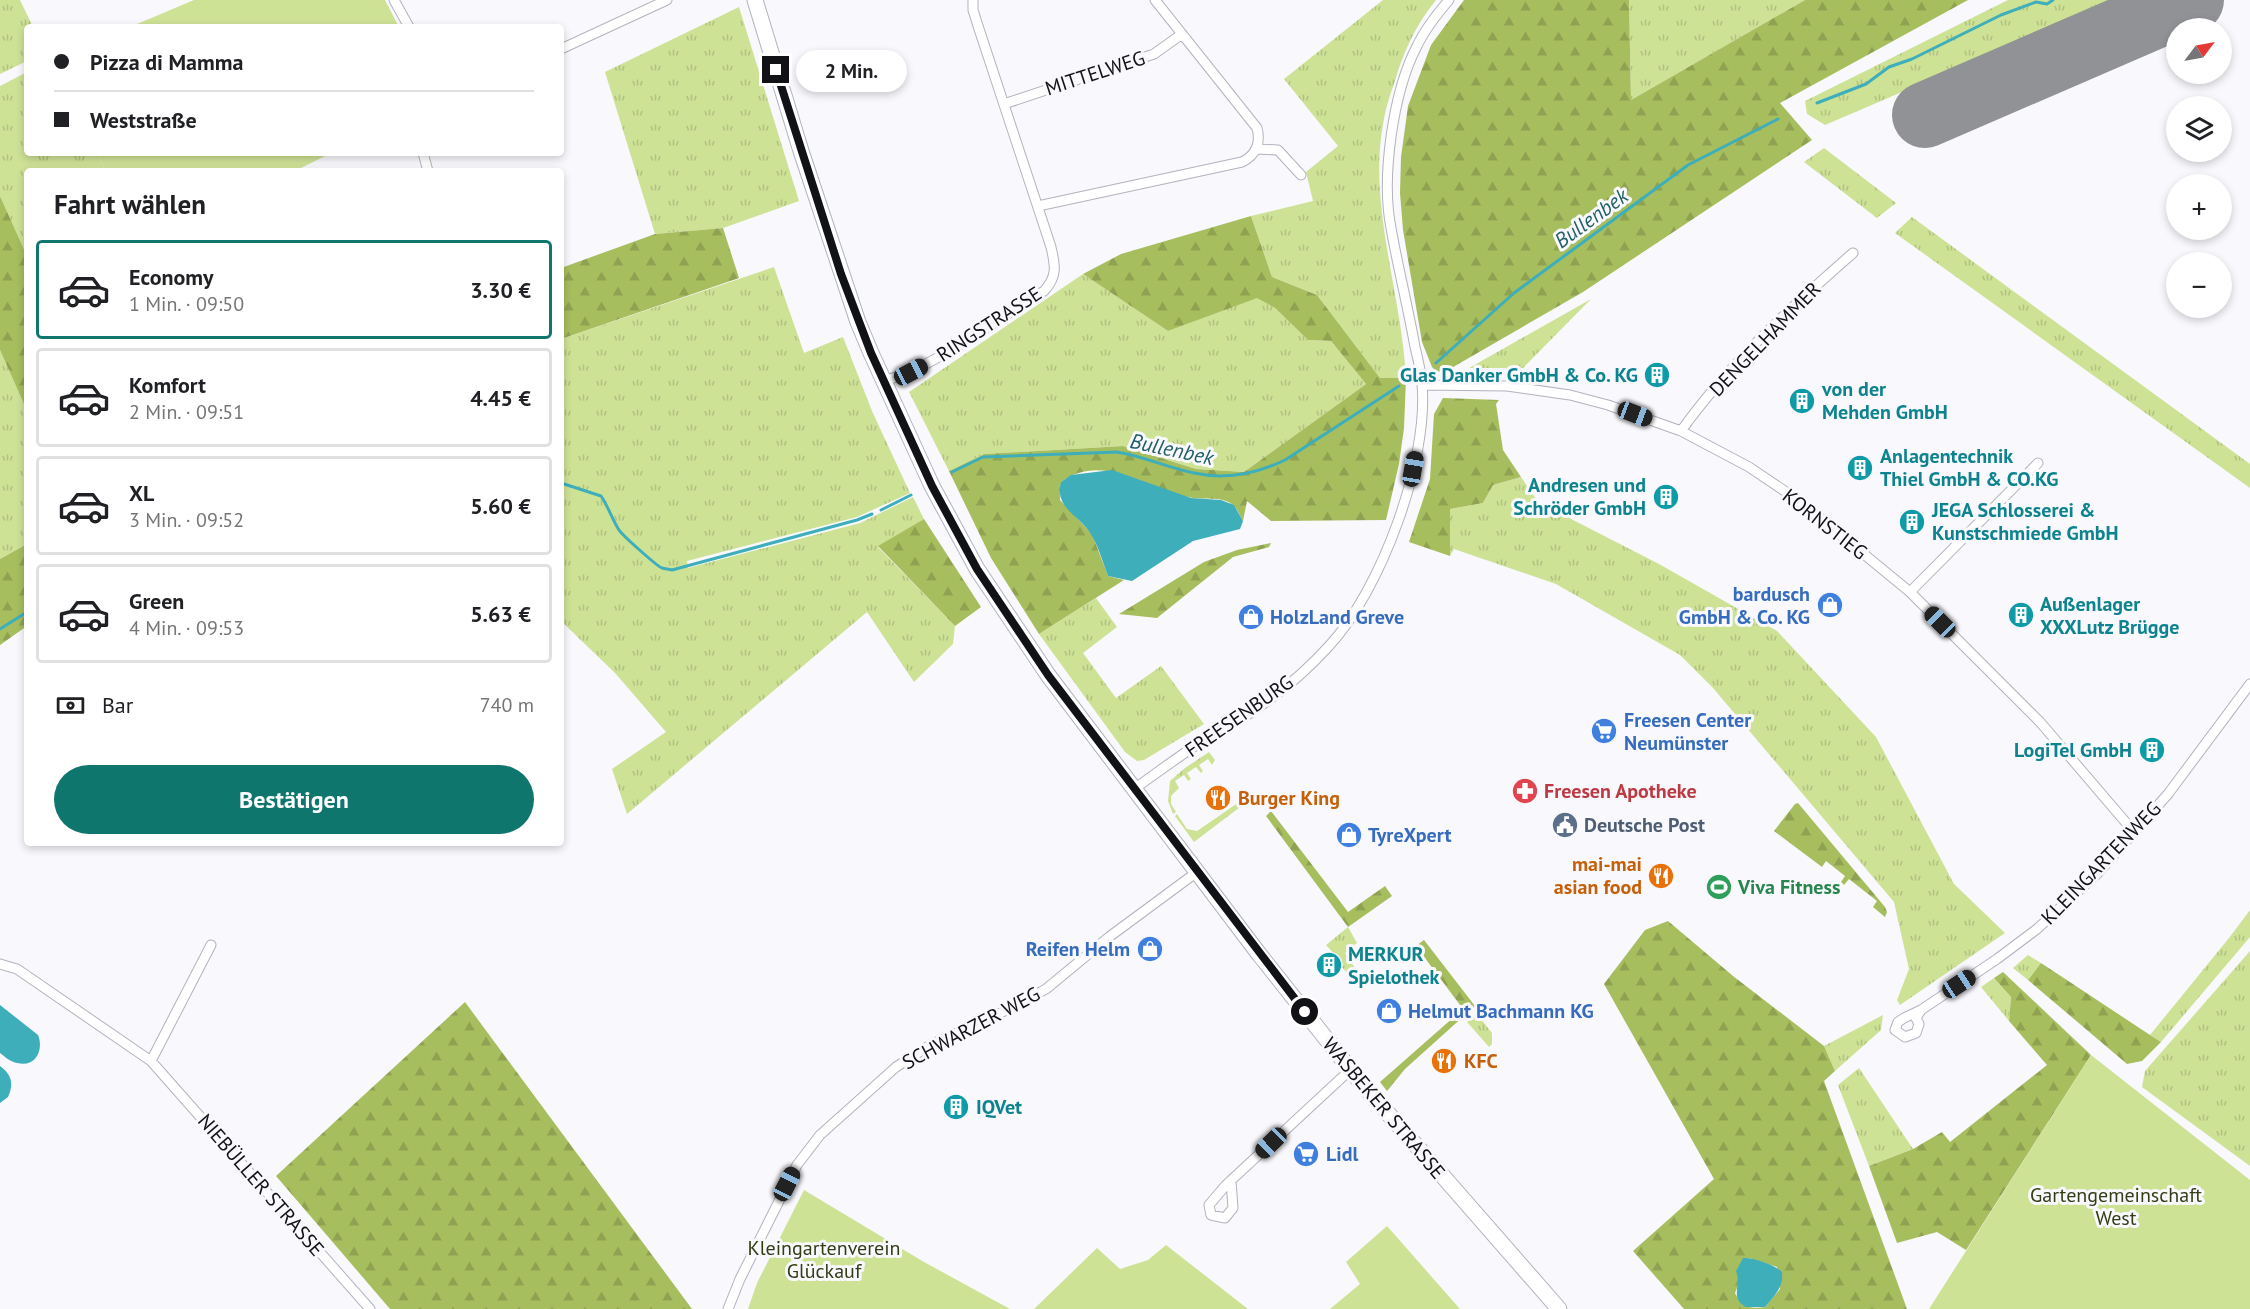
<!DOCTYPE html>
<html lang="de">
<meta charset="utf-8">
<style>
body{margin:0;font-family:"PT Sans",sans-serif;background:#f6f6f6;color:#202124;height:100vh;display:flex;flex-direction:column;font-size:22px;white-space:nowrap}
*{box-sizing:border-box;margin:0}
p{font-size:20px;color:#757577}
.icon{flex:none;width:33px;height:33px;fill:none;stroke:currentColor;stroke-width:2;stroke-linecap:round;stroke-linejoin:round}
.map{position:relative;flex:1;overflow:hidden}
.details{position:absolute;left:24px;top:168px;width:540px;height:678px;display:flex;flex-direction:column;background:#fff;border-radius:6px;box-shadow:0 3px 9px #0003}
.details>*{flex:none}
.top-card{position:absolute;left:24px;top:24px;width:540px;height:132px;border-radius:6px;box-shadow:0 3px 9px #0003;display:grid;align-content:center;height:132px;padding:0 30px;background:#fff}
.needle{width:39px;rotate:58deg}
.controls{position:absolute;left:2166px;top:18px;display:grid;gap:12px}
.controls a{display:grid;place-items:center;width:66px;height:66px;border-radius:50%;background:#fff;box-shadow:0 3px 9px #0003;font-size:30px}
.end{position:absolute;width:27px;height:27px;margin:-14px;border:8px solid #111215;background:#fff;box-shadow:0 0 0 3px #fff}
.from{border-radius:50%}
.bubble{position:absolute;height:42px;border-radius:21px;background:#fff;box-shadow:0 3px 9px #0003;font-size:20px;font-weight:700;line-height:42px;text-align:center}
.car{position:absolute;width:18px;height:36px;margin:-18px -9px;border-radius:8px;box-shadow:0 0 4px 2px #0007;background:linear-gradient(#222 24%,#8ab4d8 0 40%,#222 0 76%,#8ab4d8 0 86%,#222 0)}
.top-card b{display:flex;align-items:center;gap:21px;height:57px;font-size:22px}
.top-card b+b{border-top:2px solid #e0e0e0}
.top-card i{width:15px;height:15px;background:#202124}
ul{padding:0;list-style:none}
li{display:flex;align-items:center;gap:18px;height:99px;margin:0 12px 9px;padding:0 18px;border:3px solid #e0e0e0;border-radius:6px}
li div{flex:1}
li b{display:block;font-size:22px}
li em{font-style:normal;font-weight:700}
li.on{border-color:#0f766e}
li>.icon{width:54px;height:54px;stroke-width:1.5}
h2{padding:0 30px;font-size:27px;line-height:72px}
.pay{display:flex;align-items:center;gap:15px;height:66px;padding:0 30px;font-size:22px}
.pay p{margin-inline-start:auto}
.primary-button{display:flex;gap:12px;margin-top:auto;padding:12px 30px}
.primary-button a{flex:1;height:69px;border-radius:36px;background:#0f766e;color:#fff;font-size:24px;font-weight:700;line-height:69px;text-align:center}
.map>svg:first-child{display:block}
.grass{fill:url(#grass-tufts)}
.forest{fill:url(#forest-firs);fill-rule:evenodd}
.garden{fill:#cee296}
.water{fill:#3eaebb}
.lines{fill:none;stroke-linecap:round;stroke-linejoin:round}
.stream{stroke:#3eaebb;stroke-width:3}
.runway{stroke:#919296;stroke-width:66}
.minor-casing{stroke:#b1b3be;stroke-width:11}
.primary-casing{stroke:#b1b3be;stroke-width:17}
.minor{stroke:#fff;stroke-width:9}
.primary{stroke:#fff;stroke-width:15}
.route{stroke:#111215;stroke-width:8}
.labels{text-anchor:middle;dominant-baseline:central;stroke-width:6;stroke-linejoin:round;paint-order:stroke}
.street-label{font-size:20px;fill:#111215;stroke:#f8f8fd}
.culture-label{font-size:20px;font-weight:bold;fill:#0d838f;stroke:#f8f8fd;text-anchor:start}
.shop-label{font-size:20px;font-weight:bold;fill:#366cbe;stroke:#f8f8fd;text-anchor:start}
.health-label{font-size:20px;font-weight:bold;fill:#be3a42;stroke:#f8f8fd;text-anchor:start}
.food-label{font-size:20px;font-weight:bold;fill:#c56008;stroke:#f8f8fd;text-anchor:start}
.service-label{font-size:20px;font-weight:bold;fill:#4e5e75;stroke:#f8f8fd;text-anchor:start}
.leisure-label{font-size:20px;font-weight:bold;fill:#27864d;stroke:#f8f8fd;text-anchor:start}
.park-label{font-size:20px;fill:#333d15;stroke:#f8f8fd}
.water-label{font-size:21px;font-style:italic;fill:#215e65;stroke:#f8f8fd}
</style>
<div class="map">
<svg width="2250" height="1309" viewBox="0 0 2250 1309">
<defs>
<pattern id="grass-tufts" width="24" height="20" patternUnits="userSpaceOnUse" patternTransform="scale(1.5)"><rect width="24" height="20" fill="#cee296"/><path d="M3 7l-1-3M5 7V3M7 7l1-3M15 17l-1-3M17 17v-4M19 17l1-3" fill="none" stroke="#b0c180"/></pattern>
<pattern id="forest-firs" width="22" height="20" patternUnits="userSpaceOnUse" patternTransform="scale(1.5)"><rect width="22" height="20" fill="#a7be5e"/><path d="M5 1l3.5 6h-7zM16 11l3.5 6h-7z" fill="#8fa251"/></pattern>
</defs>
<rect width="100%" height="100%" fill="#f8f8fd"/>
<path class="grass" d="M0,0H20L33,27H27V61L0,74Z
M1383,0H1436C1417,23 1403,52 1395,81C1390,95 1385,110 1383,125C1368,205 1402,296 1406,378H1380L1317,295L1272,277L1251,216L1313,201L1306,172L1338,146L1284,79Z
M1629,0H1805L1631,100Z
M2008,0H2117L1825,125L1807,114L1805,101Z
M739,7L799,201L723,228L655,234L605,72Z
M27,72V153H96L106,171H27V256L0,196V86Z
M1824,148L1896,203L1877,218L1804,162Z
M1912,217L2250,464V488L1895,233Z
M774,267L804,353L843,337L872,411L910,493L857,517L687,561L688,568L860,523L913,497L924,519L878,547L955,626L953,644L914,682L867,612L627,814L612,769L666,732L615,673L561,621V449L563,448L561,440V339Z
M1083,274L1168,331L1257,297L1275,308L1308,340L1331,341L1366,384L1244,472L1196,469L1123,446L984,454L949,471L909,392Z
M1591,299L1523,368H1469Z
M0,350L27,411V544L0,559Z
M1521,477L1538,502L1659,564L1777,631L1876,737L1954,884L2005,933L1900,1005L1897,1000L1909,969L1894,902L1713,688L1680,655L1556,584L1454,549L1450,556V509L1483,503L1493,485Z
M1096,598L1117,627L1083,653L1116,698L1161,666L1204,724L1144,760L1137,761L1125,752L1039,634Z
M1209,752L1215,760L1212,765L1208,759L1199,765L1203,771L1201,773L1196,767L1187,773L1191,779L1188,781L1184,775L1175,781L1179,788L1171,796V804L1176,812L1173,814L1168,801L1170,781L1185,768Z
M1245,798L1248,801L1194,842L1175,816L1177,814L1187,829L1197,831Z
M2250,910V937L2161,1042L2150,1035L2229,938Z
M1348,927L1357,943L1345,953L1355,968L1347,973L1341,966L1343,964L1326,945Z
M2250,951V1166L2142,1087L2145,1071Z
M2028,955L2041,963L2028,980L2013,968Z
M1994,978L2011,997L2009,1021L1981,987Z
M1477,1014L1492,1033V1044L1489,1047L1467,1022Z
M1883,1015L1881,1030L1835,1071L1824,1046Z
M1859,1068L1913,1149L1869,1166L1838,1085Z"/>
<path class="forest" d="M1464,0H1629L1631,100L1805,0H1968L1780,103L1812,140L1583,292L1448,370L1437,372L1432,367L1422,342L1403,230L1400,193L1401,157L1408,106L1431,45Z
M0,196L27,256V411L0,350Z
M1251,216L1272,277L1317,295L1380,378H1406L1404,428L1399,464L1386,520L1271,521L1247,501L1243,521C1240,516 1237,508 1233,505C1223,496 1205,500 1193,498C1149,491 1104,451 1061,482L1060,500L1092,534L1108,576L1124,580L1039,634L991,558L949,471L984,454L1123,446L1196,469L1244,472L1366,384L1331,341L1308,340L1275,308L1257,298L1168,331L1083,274L1121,254Z
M723,228L739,278L561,339V268L655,234Z
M1443,398L1499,400L1496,404L1503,450L1521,477L1493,485L1483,503L1450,509V556L1409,542L1430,479L1434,414Z
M924,519L981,607L955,626L878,546Z
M1271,543L1269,547L1233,557L1157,618L1119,614L1204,562L1237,550Z
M27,544V626L0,645V559Z
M1798,803L1885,907L1887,912L1885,917L1873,907L1877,901L1849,879L1844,885L1841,882L1845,876L1826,861L1822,867L1774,831L1795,804Z
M1271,811L1348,912L1385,886L1392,896L1348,927L1266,816Z
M1668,921L1733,976L1824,1046L1835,1071L1824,1081L1907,1309H1684L1633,1251L1714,1179L1604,984L1645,930ZM1749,1258L1777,1267L1780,1289L1765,1307C1749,1309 1742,1307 1735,1293Z
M1424,940L1475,1006L1405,1069L1387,1091L1380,1082L1463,1009L1416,946Z
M2041,963L2150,1035L2161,1042L2142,1061L2127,1064L2028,980Z
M2003,972L2091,1055L1966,1250L1937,1232L1897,1243L1869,1166L1913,1149L1942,1132L1950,1142L2047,1065L2009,1021L2011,997L1994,978Z
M465,1002L490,1036L692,1309H390L276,1176Z"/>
<path class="garden" d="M194,0H385L399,27H130Z
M96,153H331L295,171H106Z
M2091,1055L2250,1180V1309H1929Z
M804,1190L924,1262L1010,1309H748L757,1283Z
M1387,1226L1460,1309H1330L1360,1284L1346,1262Z
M1166,1245L1248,1309H1034L1097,1248L1120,1269L1148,1260Z"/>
<path class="water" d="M1112,470L1191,498L1221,500L1234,505L1243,521L1240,529L1193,541L1132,581L1108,576C1103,563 1099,548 1092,536C1081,515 1054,510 1061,482L1071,475Z
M0,1005L38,1035C44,1049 36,1068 17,1063C11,1062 5,1057 0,1053Z
M0,1066C12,1075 14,1084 8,1097L0,1103Z
M1743,1258C1753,1257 1775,1265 1782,1272C1784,1287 1774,1296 1765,1307H1746C1729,1298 1742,1286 1736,1271Z"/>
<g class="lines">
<path class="stream" d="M1817,103L1866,84L1889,67L1912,59L2001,15L2036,2L2047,4L2053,0
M1436,363L1514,293L1688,165L1778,119
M952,472L983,457L1117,452C1143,456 1168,468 1194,473C1226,480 1256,474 1285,460L1399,386
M561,483L601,496C608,506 612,519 619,530C622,535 658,567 662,568C665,569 669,569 672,570L857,520L872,514
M881,510L911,495
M0,629L27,612"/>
<path class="runway" d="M1925,115L2191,0"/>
<g class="minor-casing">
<path id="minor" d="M394,0L409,27
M561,49L667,0
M1004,104L1154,54L1182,34
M1257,149L1278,150L1301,175
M423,153L428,171
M1038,206L1242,162C1256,155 1261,143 1257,128L1155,0
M884,381L911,372L950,351L1044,291C1058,276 1055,265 1051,247L979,29L973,10V0
M1422,385L1507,386L1570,395L1608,405L1681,431L1749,467L1798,500L1910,592L2040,722L2134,832
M1681,431C1729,364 1791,307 1853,253
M1910,592L2038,463
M1134,789C1158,772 1182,754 1207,738C1224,728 1243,719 1259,707C1284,690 1308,669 1329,646C1381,590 1429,460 1422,384C1421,371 1418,359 1415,347C1408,307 1398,268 1391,228C1381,177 1393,92 1417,46C1425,29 1437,14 1449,0
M0,964L17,969L151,1061L370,1309
M1921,1010L1916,1018L1919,1024L1916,1033L1905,1037L1895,1030L1898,1022L1904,1018L1921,1010L1997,959L2037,929L2097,874L2168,794L2250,684
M151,1061L211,945
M1231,1181L1233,1208L1225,1218L1211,1215L1209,1205L1226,1185L1350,1070
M728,1309L740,1279L797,1165L820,1135L896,1067L932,1044L987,1020L1046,989L1109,937L1197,872"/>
</g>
<g class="primary-casing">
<path id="primary" d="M755,0L801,151L858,322L871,353L932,486L977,569L1048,675L1259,954L1358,1079L1559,1309"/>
</g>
<use href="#minor" class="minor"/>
<use href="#primary" class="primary"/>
</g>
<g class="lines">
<path class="route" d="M776,70L841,274L871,353L932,486L977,569L1048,675L1305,1012"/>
</g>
<defs>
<g id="building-disc" transform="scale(1.35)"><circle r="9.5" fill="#0f9aa8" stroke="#f8f8fd"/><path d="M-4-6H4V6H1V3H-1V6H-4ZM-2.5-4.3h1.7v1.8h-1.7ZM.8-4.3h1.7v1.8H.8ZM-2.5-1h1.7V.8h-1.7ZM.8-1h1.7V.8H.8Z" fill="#fff"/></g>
<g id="shop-disc" transform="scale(1.35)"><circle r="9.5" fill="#3f7fe0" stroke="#f8f8fd"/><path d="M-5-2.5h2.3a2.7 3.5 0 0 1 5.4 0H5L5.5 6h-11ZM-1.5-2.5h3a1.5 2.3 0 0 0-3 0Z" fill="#fff"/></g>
<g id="supermarket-disc" transform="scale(1.35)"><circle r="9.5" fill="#3f7fe0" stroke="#f8f8fd"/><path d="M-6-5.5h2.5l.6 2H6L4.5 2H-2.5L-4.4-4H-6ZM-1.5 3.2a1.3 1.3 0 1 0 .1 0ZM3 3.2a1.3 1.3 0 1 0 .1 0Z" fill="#fff"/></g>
<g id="pharmacy-disc" transform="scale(1.35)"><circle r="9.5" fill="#e0444e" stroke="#f8f8fd"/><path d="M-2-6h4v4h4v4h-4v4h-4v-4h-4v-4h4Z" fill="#fff"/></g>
<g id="restaurant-disc" transform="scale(1.35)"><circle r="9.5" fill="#e8710a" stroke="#f8f8fd"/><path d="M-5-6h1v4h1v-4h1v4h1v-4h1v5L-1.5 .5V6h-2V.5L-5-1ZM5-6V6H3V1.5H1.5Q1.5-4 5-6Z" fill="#fff"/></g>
<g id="civic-disc" transform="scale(1.35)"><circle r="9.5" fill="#5c6f8a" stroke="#f8f8fd"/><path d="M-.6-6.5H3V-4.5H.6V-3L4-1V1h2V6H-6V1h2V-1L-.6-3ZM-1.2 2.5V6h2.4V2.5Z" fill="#fff"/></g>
<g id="stadium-disc" transform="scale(1.35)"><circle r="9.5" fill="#2e9e5b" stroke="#f8f8fd"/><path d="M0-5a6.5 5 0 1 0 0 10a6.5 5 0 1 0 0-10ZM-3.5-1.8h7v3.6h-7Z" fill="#fff"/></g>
</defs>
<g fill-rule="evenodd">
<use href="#building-disc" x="1657" y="375"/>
<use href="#building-disc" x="1802" y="401"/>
<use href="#building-disc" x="1860" y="468"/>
<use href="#building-disc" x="1666" y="497"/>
<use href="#building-disc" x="1912" y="522"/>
<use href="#shop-disc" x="1830" y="605"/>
<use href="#building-disc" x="2021" y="615"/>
<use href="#shop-disc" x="1251" y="617"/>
<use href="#supermarket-disc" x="1604" y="731"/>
<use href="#building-disc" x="2152" y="750"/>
<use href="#pharmacy-disc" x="1525" y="791"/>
<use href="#restaurant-disc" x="1218" y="798"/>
<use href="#civic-disc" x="1565" y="825"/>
<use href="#shop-disc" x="1349" y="835"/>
<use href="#restaurant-disc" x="1661" y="876"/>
<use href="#stadium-disc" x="1719" y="887"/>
<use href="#shop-disc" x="1150" y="949"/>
<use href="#building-disc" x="1329" y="965"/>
<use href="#shop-disc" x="1389" y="1011"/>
<use href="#restaurant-disc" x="1444" y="1061"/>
<use href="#building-disc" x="956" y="1107"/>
<use href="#supermarket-disc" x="1306" y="1154"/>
</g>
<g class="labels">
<g class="street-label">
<text transform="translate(1095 73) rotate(-18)">MITTELWEG</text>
<text transform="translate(989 324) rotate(-33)">RINGSTRASSE</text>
<text transform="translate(1765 339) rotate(-46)">DENGELHAMMER</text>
<text transform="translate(1825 524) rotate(38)">KORNSTIEG</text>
<text transform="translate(1239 716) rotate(-35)">FREESENBURG</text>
<text transform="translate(2101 863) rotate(-46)">KLEINGARTENWEG</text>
<text transform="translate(971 1028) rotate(-28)">SCHWARZER WEG</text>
<text transform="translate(1384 1108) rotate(50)">WASBEKER STRASSE</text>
<text transform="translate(261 1185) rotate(49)">NIEBÜLLER STRASSE</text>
</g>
<g class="culture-label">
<text x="1638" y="375" text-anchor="end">Glas Danker GmbH &amp; Co. KG</text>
<text x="1822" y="389">von der<tspan x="1822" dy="23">Mehden GmbH</tspan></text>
<text x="1880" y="456">Anlagentechnik<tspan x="1880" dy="23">Thiel GmbH &amp; CO.KG</tspan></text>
<text x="1646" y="485" text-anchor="end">Andresen und<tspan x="1646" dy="23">Schröder GmbH</tspan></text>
<text x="1932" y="510">JEGA Schlosserei &amp;<tspan x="1932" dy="23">Kunstschmiede GmbH</tspan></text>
<text x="2040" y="604">Außenlager<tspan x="2040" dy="23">XXXLutz Brügge</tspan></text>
<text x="2132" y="750" text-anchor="end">LogiTel GmbH</text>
<text x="1348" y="954">MERKUR<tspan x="1348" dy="23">Spielothek</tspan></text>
<text x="976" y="1107">IQVet</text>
</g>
<g class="shop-label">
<text x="1810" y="594" text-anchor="end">bardusch<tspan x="1810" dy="23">GmbH &amp; Co. KG</tspan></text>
<text x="1270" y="617">HolzLand Greve</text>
<text x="1624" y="720">Freesen Center<tspan x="1624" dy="23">Neumünster</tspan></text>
<text x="1368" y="835">TyreXpert</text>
<text x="1130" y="949" text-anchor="end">Reifen Helm</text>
<text x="1408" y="1011">Helmut Bachmann KG</text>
<text x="1326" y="1154">Lidl</text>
</g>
<g class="health-label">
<text x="1544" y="791">Freesen Apotheke</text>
</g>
<g class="food-label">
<text x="1238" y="798">Burger King</text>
<text x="1642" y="864" text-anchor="end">mai-mai<tspan x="1642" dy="23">asian food</tspan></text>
<text x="1464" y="1061">KFC</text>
</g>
<g class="service-label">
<text x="1584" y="825">Deutsche Post</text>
</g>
<g class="leisure-label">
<text x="1738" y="887">Viva Fitness</text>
</g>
<g class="park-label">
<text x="2116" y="1195">Gartengemeinschaft<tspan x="2116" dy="23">West</tspan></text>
<text x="824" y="1248">Kleingartenverein<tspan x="824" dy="23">Glückauf</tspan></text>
</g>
<g class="water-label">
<text transform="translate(1591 218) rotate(-36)">Bullenbek</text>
<text transform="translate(1172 449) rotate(12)">Bullenbek</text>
</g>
</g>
</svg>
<div class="controls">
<a><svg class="needle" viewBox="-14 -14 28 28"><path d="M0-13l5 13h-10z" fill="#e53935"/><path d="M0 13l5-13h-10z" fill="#757577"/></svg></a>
<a><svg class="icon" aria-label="layers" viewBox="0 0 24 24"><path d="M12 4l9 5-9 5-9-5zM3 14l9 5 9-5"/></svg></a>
<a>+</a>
<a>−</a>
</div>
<i class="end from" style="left:1305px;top:1012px"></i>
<i class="end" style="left:776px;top:70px"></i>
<div class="bubble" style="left:796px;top:50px;width:111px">2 Min.</div>
<i class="car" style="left:911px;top:372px;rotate:62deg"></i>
<i class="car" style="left:1635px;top:414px;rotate:111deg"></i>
<i class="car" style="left:1413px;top:469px;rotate:10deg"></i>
<i class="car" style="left:1940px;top:622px;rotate:315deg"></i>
<i class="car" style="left:1959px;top:984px;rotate:57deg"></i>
<i class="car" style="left:1271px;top:1143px;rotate:226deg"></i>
<i class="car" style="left:787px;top:1184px;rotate:27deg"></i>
<div class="top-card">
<b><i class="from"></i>Pizza di Mamma</b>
<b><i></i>Weststraße</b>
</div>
<section class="details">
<h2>Fahrt wählen</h2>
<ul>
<li class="on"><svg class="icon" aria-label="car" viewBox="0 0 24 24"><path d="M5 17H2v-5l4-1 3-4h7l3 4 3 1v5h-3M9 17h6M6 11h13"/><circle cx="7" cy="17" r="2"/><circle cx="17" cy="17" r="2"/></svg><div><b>Economy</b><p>1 Min. · 09:50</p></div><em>3.30 €</em></li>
<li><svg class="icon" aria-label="car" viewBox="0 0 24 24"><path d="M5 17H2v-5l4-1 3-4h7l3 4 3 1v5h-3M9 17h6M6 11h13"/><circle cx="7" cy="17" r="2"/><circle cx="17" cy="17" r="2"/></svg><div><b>Komfort</b><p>2 Min. · 09:51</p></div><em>4.45 €</em></li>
<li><svg class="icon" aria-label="car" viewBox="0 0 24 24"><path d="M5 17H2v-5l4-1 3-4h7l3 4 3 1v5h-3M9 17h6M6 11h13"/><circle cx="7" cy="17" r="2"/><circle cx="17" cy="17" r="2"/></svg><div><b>XL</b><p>3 Min. · 09:52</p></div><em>5.60 €</em></li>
<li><svg class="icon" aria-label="car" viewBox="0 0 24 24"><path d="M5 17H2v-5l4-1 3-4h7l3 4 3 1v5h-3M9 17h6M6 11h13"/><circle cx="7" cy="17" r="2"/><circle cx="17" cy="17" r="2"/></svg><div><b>Green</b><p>4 Min. · 09:53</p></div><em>5.63 €</em></li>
</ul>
<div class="pay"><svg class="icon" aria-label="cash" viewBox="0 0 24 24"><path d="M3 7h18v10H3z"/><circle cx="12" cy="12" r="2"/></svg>Bar<p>740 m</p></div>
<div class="primary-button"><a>Bestätigen</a></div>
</section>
</div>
